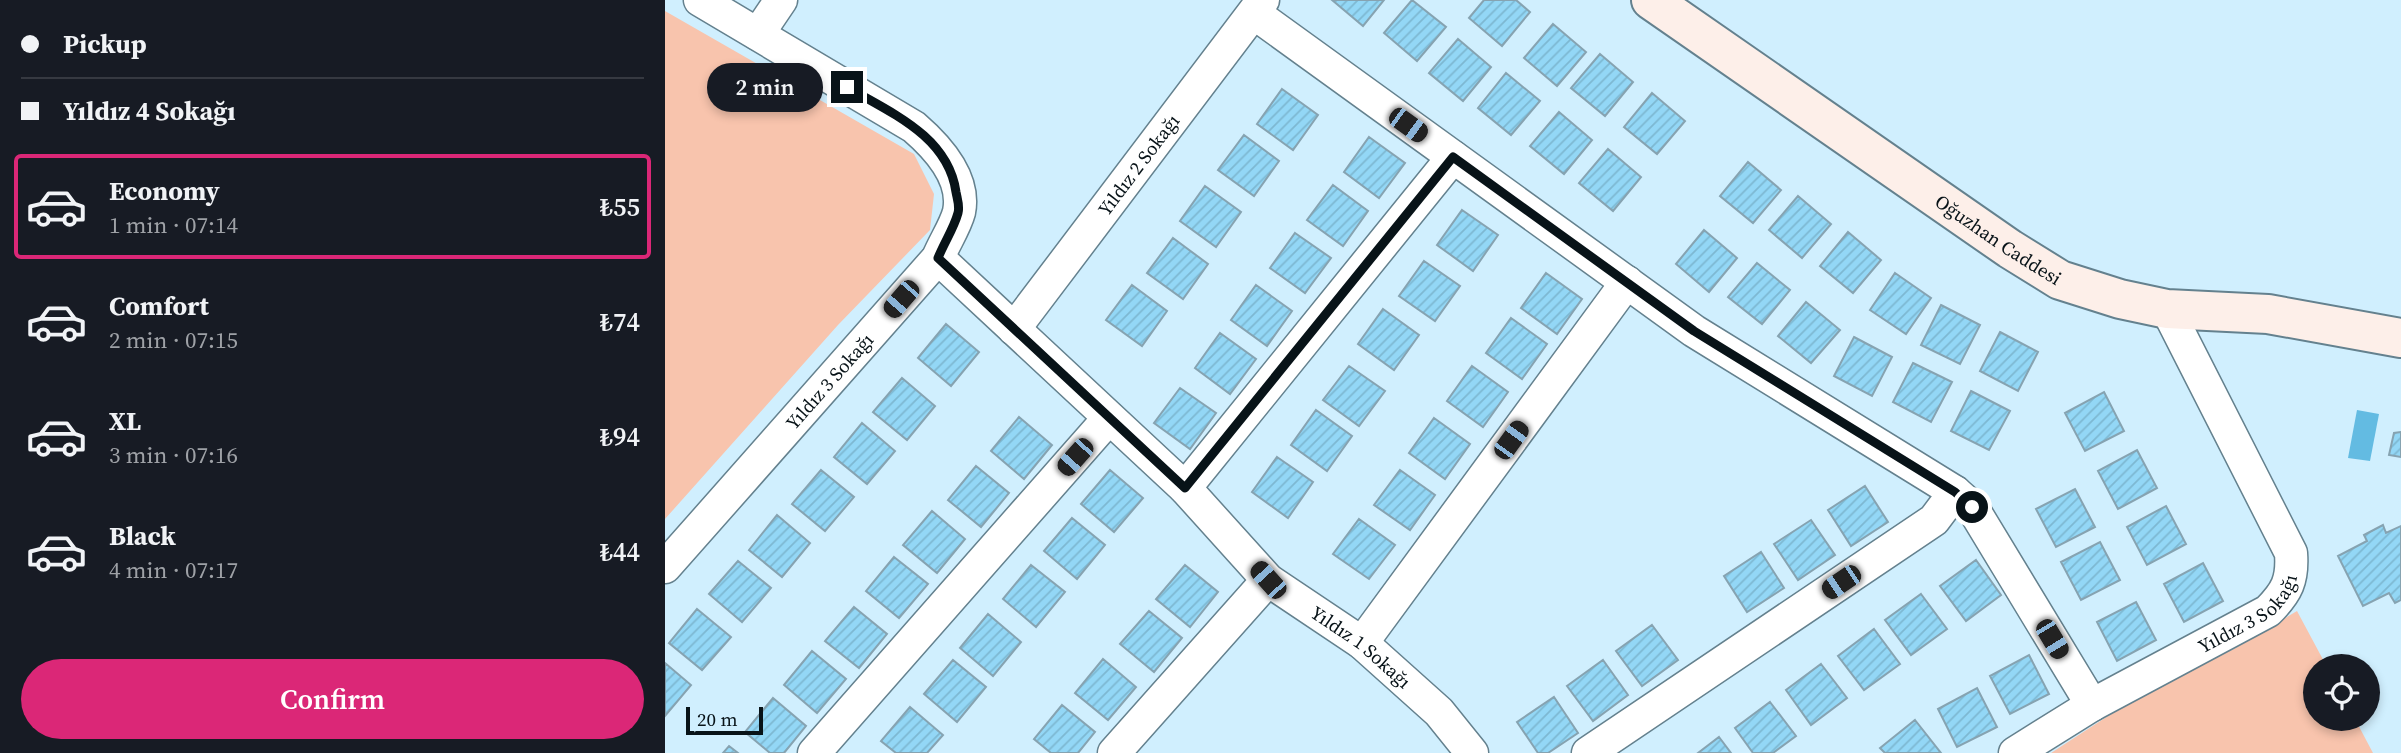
<!DOCTYPE html>
<meta charset="utf-8">
<style>
body{margin:0;font-family:"Source Serif 4",serif;background:#20242c;color:#f1f3f6;height:100vh;display:flex;flex-direction:column;font-size:26px;white-space:nowrap}
*{box-sizing:border-box;margin:0}
p{font-size:23px;color:#9ea1a6}
.icon{flex:none;width:38px;height:38px;fill:none;stroke:currentColor;stroke-width:2;stroke-linecap:round;stroke-linejoin:round}
.map{position:relative;flex:1;overflow:hidden}
.sheet{display:flex;flex-direction:column;background:#171b24;width:665px}
.sheet>*{flex:none}
.hud{display:grid;align-content:center;height:154px;padding:0 21px;background:#171b24}
.fabs{position:absolute;left:1638px;top:654px;display:grid;gap:14px}
.fabs a{display:grid;place-items:center;width:77px;height:77px;border-radius:50%;background:#171b24;box-shadow:0 4px 10px #0003;font-size:35px}
.scale{position:absolute;left:21px;bottom:18px;width:77px;box-sizing:border-box;padding-left:7px;border:4px solid #081318;border-top:0;font-size:19px;line-height:24px;white-space:nowrap;color:#081318;-webkit-text-stroke:5px #d0effe;paint-order:stroke}
.end{position:absolute;width:32px;height:32px;margin:-16px;border:9px solid #081318;background:#fff;box-shadow:0 0 0 4px #fff}
.from{border-radius:50%}
.bubble{position:absolute;height:49px;border-radius:24px;background:#171b24;box-shadow:0 4px 10px #0003;font-size:23px;font-weight:600;line-height:49px;text-align:center}
.car{position:absolute;width:21px;height:42px;margin:-21px -10px;border-radius:9px;box-shadow:0 0 5px 2px #0007;background:linear-gradient(#222 24%,#8ab4d8 0 40%,#222 0 76%,#8ab4d8 0 86%,#222 0)}
.hud b{display:flex;align-items:center;gap:24px;height:66px;font-size:26px}
.hud b+b{border-top:2px solid #363941}
.hud i{width:18px;height:18px;background:#f1f3f6}
ul{padding:0;list-style:none}
li{display:flex;align-items:center;gap:21px;height:105px;margin:0 14px 10px;padding:0 7px;border:4px solid transparent;border-radius:7px}
li div{flex:1}
li b{display:block;font-size:26px}
li em{font-style:normal;font-weight:600}
li.current{border-color:#db2777}
li>.icon{width:63px;height:63px;stroke-width:1.5}
.action{display:flex;gap:14px;margin-top:auto;padding:14px 21px}
.action a{flex:1;height:80px;border-radius:42px;background:#db2777;color:#fff;font-size:28px;font-weight:600;line-height:80px;text-align:center}
main{display:flex;flex:1;min-height:0}
.map>svg:first-child{display:block}
.grass{fill:#f8c4ad}
.water{fill:#63bbe2}
.building{fill:url(#building-hatch);stroke:#86a3b1;stroke-width:2}
.lines{fill:none;stroke-linecap:round;stroke-linejoin:round}
.street-casing{stroke:#64818e;stroke-width:35}
.secondary-casing{stroke:#64818e;stroke-width:42}
.street{stroke:#fff;stroke-width:32}
.secondary{stroke:#fdefe9;stroke-width:38}
.route{stroke:#081318;stroke-width:9}
.labels{text-anchor:middle;dominant-baseline:central;stroke-width:5;stroke-linejoin:round;paint-order:stroke}
.street-label{font-size:19px;fill:#081318;stroke:#d0effe}
</style>
<main>
<section class="sheet">
<div class="hud">
<b><i class="from"></i>Pickup</b>
<b><i></i>Yıldız 4 Sokağı</b>
</div>
<ul>
<li class="current"><svg class="icon" aria-label="car" viewBox="0 0 24 24"><path d="M5 17H2v-5l4-1 3-4h7l3 4 3 1v5h-3M9 17h6M6 11h13"/><circle cx="7" cy="17" r="2"/><circle cx="17" cy="17" r="2"/></svg><div><b>Economy</b><p>1 min · 07:14</p></div><em>₺55</em></li>
<li><svg class="icon" aria-label="car" viewBox="0 0 24 24"><path d="M5 17H2v-5l4-1 3-4h7l3 4 3 1v5h-3M9 17h6M6 11h13"/><circle cx="7" cy="17" r="2"/><circle cx="17" cy="17" r="2"/></svg><div><b>Comfort</b><p>2 min · 07:15</p></div><em>₺74</em></li>
<li><svg class="icon" aria-label="car" viewBox="0 0 24 24"><path d="M5 17H2v-5l4-1 3-4h7l3 4 3 1v5h-3M9 17h6M6 11h13"/><circle cx="7" cy="17" r="2"/><circle cx="17" cy="17" r="2"/></svg><div><b>XL</b><p>3 min · 07:16</p></div><em>₺94</em></li>
<li><svg class="icon" aria-label="car" viewBox="0 0 24 24"><path d="M5 17H2v-5l4-1 3-4h7l3 4 3 1v5h-3M9 17h6M6 11h13"/><circle cx="7" cy="17" r="2"/><circle cx="17" cy="17" r="2"/></svg><div><b>Black</b><p>4 min · 07:17</p></div><em>₺44</em></li>
</ul>
<div class="action"><a>Confirm</a></div>
</section>
<div class="map">
<svg width="1736" height="753" viewBox="0 0 1736 753">
<defs>
<pattern id="building-hatch" width="6" height="6" patternUnits="userSpaceOnUse" patternTransform="scale(1.75)"><rect width="6" height="6" fill="#93d7f6"/><path d="M-1 1l2-2M0 6l6-6M5 7l2-2" fill="none" stroke="#7db8d2"/></pattern>
</defs>
<rect width="100%" height="100%" fill="#d0effe"/>
<path class="grass" d="M0,11L249,154L269,194L265,230L173,325L0,519Z
M1632,611L1662,667H1650V719H1690L1708,753H1386L1523,664L1567,650Z"/>
<path class="water" d="M1692,410L1714,414L1705,461L1683,458Z"/>
<path class="building" d="M667,0H719L698,26Z
M747,0L781,27L752,61L719,33Z
M819,0H851L865,12L837,46L804,18Z
M888,24L921,52L892,86L859,58Z
M793,39L826,67L798,101L764,73Z
M935,54L968,82L940,116L906,88Z
M841,73L875,101L846,135L813,108Z
M617,89L653,115L628,150L592,124Z
M987,93L1020,121L992,154L959,127Z
M894,112L927,140L899,174L865,146Z
M579,135L614,161L589,196L553,170Z
M704,137L740,163L714,198L679,172Z
M943,149L976,177L948,211L914,183Z
M1083,162L1116,190L1088,223L1055,196Z
M668,185L703,211L678,246L642,220Z
M540,186L576,212L551,247L515,221Z
M1133,196L1166,224L1137,258L1104,230Z
M797,210L833,235L808,271L772,245Z
M1039,230L1072,258L1044,292L1011,264Z
M1183,232L1216,260L1188,293L1155,266Z
M630,233L666,258L640,293L605,268Z
M508,238L543,264L518,299L482,273Z
M759,261L795,286L770,321L734,296Z
M1092,263L1125,290L1097,324L1063,297Z
M881,273L917,299L892,334L856,308Z
M1230,273L1266,298L1241,334L1205,310Z
M467,285L502,311L477,346L441,320Z
M591,285L627,311L602,346L566,320Z
M1141,302L1175,330L1146,363L1113,336Z
M1276,305L1315,325L1295,364L1256,345Z
M718,309L754,335L729,370L693,344Z
M846,318L882,344L857,379L821,353Z
M281,324L314,352L286,386L253,358Z
M1335,332L1373,352L1353,391L1315,371Z
M555,333L591,359L565,394L530,368Z
M1189,337L1227,357L1207,396L1169,376Z
M1248,363L1287,382L1266,422L1228,402Z
M684,366L720,391L694,426L658,400Z
M807,366L843,392L818,427L782,401Z
M237,378L270,406L242,440L208,412Z
M515,388L551,413L525,449L489,423Z
M1306,391L1345,411L1324,450L1286,431Z
M1439,392L1459,431L1420,451L1400,413Z
M651,410L687,436L662,471L626,445Z
M354,417L387,445L359,479L326,451Z
M769,418L805,444L780,479L744,453Z
M197,423L230,451L202,484L169,457Z
M1736,432V457L1724,455L1729,433Z
M1472,450L1492,488L1453,509L1433,471Z
M612,457L648,482L623,518L587,492Z
M311,466L344,493L316,527L283,500Z
M156,470L189,497L160,531L127,504Z
M445,470L478,498L449,532L416,504Z
M735,470L770,495L745,530L709,505Z
M1200,486L1223,522L1186,546L1163,510Z
M1410,489L1430,527L1391,547L1371,509Z
M1501,506L1521,544L1482,565L1462,527Z
M267,511L300,539L272,573L238,545Z
M112,515L145,543L117,577L84,550Z
M407,518L440,545L412,579L379,551Z
M694,519L730,545L704,579L668,554Z
M1146,520L1170,555L1133,580L1109,544Z
M1718,525L1721,533L1736,526V600L1730,603L1724,593L1698,606L1673,556L1702,541L1699,535Z
M1435,542L1455,580L1416,600L1396,562Z
M1096,552L1119,588L1082,612L1059,576Z
M229,557L263,584L234,618L201,591Z
M1311,560L1336,595L1301,621L1275,586Z
M73,561L106,588L77,622L44,594Z
M1538,563L1558,601L1519,622L1499,584Z
M366,565L400,592L371,627L338,599Z
M520,565L553,592L525,627L491,599Z
M1256,594L1282,629L1246,655L1220,620Z
M1471,602L1491,640L1452,661L1432,622Z
M189,607L222,634L194,668L160,641Z
M32,609L66,637L37,670L4,643Z
M484,611L517,638L489,672L455,644Z
M323,614L356,642L328,676L295,648Z
M987,625L1013,660L977,686L951,651Z
M1209,629L1235,664L1199,690L1173,656Z
M147,651L181,679L152,713L119,685Z
M1364,655L1384,694L1345,714L1325,676Z
M438,659L471,687L443,720L410,693Z
M288,660L321,687L292,722L259,694Z
M938,660L963,695L928,721L902,686Z
M0,663L26,685L0,716Z
M1156,664L1182,698L1146,725L1121,690Z
M1312,688L1332,727L1292,747L1273,709Z
M889,697L913,733L883,753H873L852,722Z
M108,698L141,726L119,753H105L80,732Z
M1105,702L1131,736L1108,753H1088L1070,728Z
M397,705L430,732L413,753H386L369,739Z
M245,707L278,735L262,753H231L216,741Z
M1250,720L1276,753H1220L1215,748Z
M1054,737L1066,753H1033Z
M64,746L73,753H58Z"/>
<g class="lines">
<g class="street-casing">
<g id="street">
<path d="M589,13L1029,331L1290,492L1307,507L1427,705"/>
<path d="M93,34L116,0"/>
<path id="s1" d="M273,258L520,488L603,580L697,643L774,712L807,753"/>
<path id="s2" d="M349,329L598,0"/>
<path d="M520,488L788,157"/>
<path id="s3" d="M0,567L273,258C279,243 290,227 294,212C301,178 271,146 249,127L35,0"/>
<path d="M697,643L962,282"/>
<path d="M149,753L444,418"/>
<path d="M449,753L603,580"/>
<path d="M923,753L1269,520L1290,492"/>
<path id="s4" d="M1350,753L1427,705L1603,611C1622,592 1628,580 1626,553L1502,309"/>
</g>
</g>
<g class="secondary-casing">
<g id="secondary">
<path id="s5" d="M986,0L1345,249L1395,280L1455,299L1502,309L1603,314L1736,338"/>
</g>
</g>
<use href="#street" class="street"/>
<use href="#secondary" class="secondary"/>
</g>
<g class="lines">
<path class="route" d="M182,87C226,113 283,136 291,192C292,198 295,206 293,213C289,228 279,243 273,258L520,488L788,157L1029,331L1290,492L1307,507"/>
</g>
<g class="labels">
<g class="street-label">
<text stroke="none"><textPath href="#s2" startOffset="206">Yıldız 2 Sokağı</textPath></text>
<text stroke="none"><textPath href="#s5" startOffset="422">Oğuzhan Caddesi</textPath></text>
<text stroke="none"><textPath href="#s3" startOffset="248">Yıldız 3 Sokağı</textPath></text>
<text stroke="none"><textPath href="#s4" startOffset="273">Yıldız 3 Sokağı</textPath></text>
<text stroke="none"><textPath href="#s1" startOffset="576">Yıldız 1 Sokağı</textPath></text>
</g>
</g>
</svg>
<div class="fabs">
<a><svg class="icon" aria-label="locate" viewBox="0 0 24 24"><circle cx="12" cy="12" r="6"/><path d="M12 2v4M12 18v4M2 12h4M18 12h4"/></svg></a>
</div>
<div class="scale">20 m</div>
<i class="end from" style="left:1307px;top:507px"></i>
<i class="end" style="left:182px;top:87px"></i>
<div class="bubble" style="left:42px;top:63px;width:116px">2 min</div>
<i class="car" style="left:743px;top:125px;rotate:126deg"></i>
<i class="car" style="left:236px;top:299px;rotate:221deg"></i>
<i class="car" style="left:846px;top:440px;rotate:36deg"></i>
<i class="car" style="left:410px;top:457px;rotate:222deg"></i>
<i class="car" style="left:603px;top:580px;rotate:318deg"></i>
<i class="car" style="left:1176px;top:582px;rotate:236deg"></i>
<i class="car" style="left:1387px;top:639px;rotate:149deg"></i>
</div>
</main>
